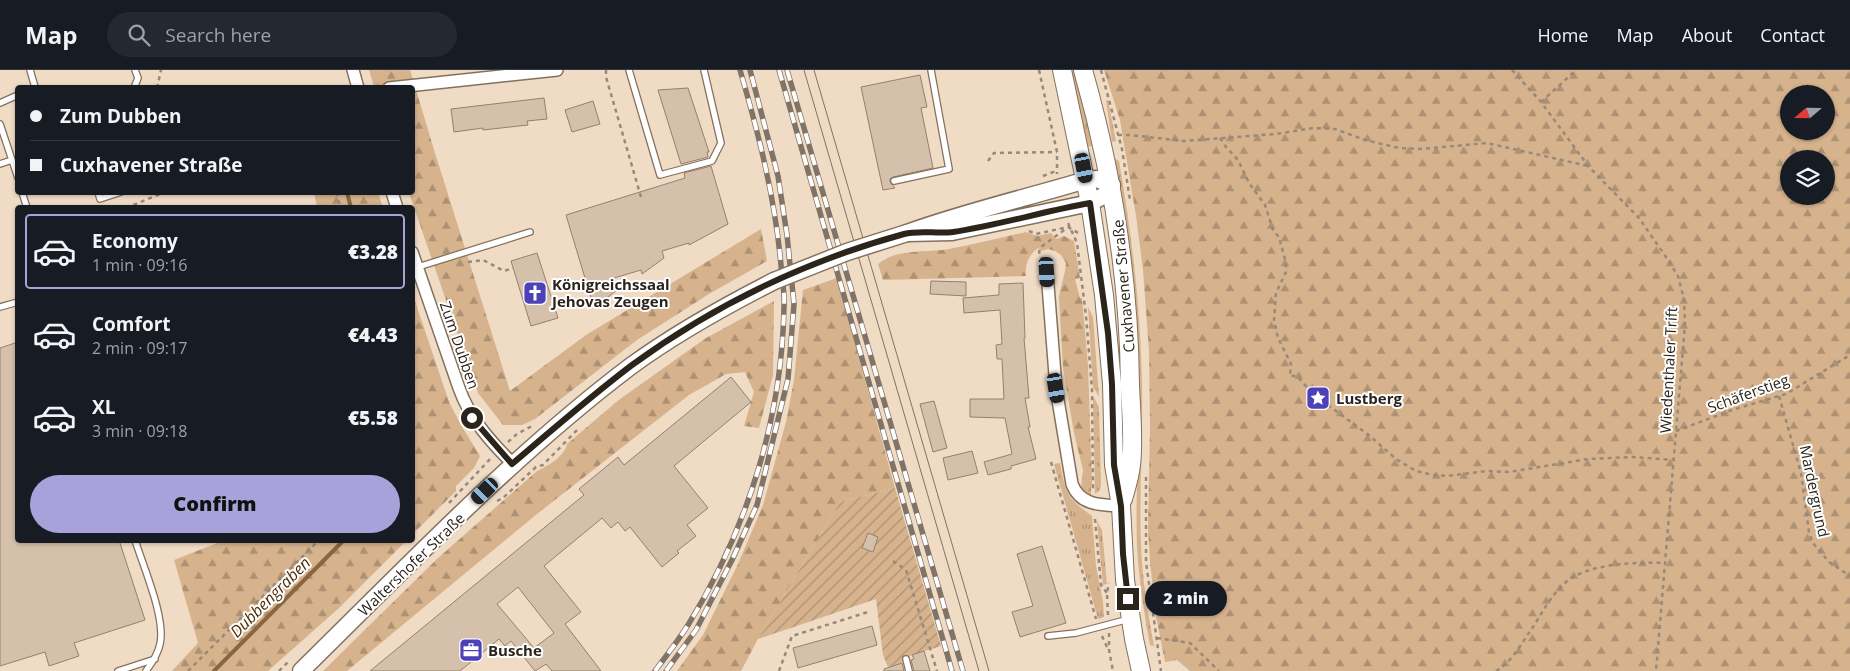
<!DOCTYPE html>
<meta charset="utf-8">
<style>
body{margin:0;font-family:"Open Sans",sans-serif;background:#242831;color:#f1f3f6;height:100vh;display:flex;flex-direction:column;font-size:19px;white-space:nowrap}
*{box-sizing:border-box;margin:0}
p{font-size:16px;color:#9ea1a6}
.icon{flex:none;width:28px;height:28px;fill:none;stroke:currentColor;stroke-width:2;stroke-linecap:round;stroke-linejoin:round}
.map{position:relative;flex:1;overflow:hidden}
.drawer{position:absolute;left:15px;top:135px;width:400px;height:338px;display:flex;flex-direction:column;background:#171b24;border-radius:5px;box-shadow:0 1px 4px #0004}
.drawer>*{flex:none}
.hud{position:absolute;left:15px;top:15px;width:400px;height:110px;border-radius:5px;box-shadow:0 1px 4px #0004;display:grid;align-content:center;height:110px;padding:0 15px;background:#171b24}
.needle{width:32px;rotate:250deg}
.tools{position:absolute;left:1780px;top:15px;display:grid;gap:10px}
.tools a{display:grid;place-items:center;width:55px;height:55px;border-radius:50%;background:#171b24;box-shadow:0 1px 4px #0004;font-size:25px}
.end{position:absolute;width:22px;height:22px;margin:-11px;border:6px solid #2b241b;background:#fff;box-shadow:0 0 0 2px #fff}
.from{border-radius:50%}
.bubble{position:absolute;height:35px;border-radius:18px;background:#171b24;box-shadow:0 1px 4px #0004;font-size:16px;font-weight:800;line-height:35px;text-align:center}
.car{position:absolute;width:15px;height:30px;margin:-15px -8px;border-radius:6px;box-shadow:0 0 4px 1px #0007;background:linear-gradient(#222 24%,#8ab4d8 0 40%,#222 0 76%,#8ab4d8 0 86%,#222 0)}
.hud b{display:flex;align-items:center;gap:18px;height:48px;font-size:19px}
.hud b+b{border-top:1px solid #363941}
.hud i{width:12px;height:12px;background:#f1f3f6}
ul{padding:9px 0 0;list-style:none}
li{display:flex;align-items:center;gap:15px;height:75px;margin:0 10px 8px;padding:0 5px;border:2px solid transparent;border-radius:5px}
li div{flex:1}
li b{display:block;font-size:19px}
li em{font-style:normal;font-weight:800}
li.active{border-color:#a7a3da}
li>.icon{width:45px;height:45px;stroke-width:1.5}
.button{display:flex;gap:10px;margin-top:auto;padding:10px 15px}
.button a{flex:1;height:58px;border-radius:30px;background:#a7a3da;color:#111;font-size:20px;font-weight:800;line-height:58px;text-align:center}
header{display:flex;align-items:center;gap:30px;box-sizing:border-box;height:70px;padding:0 25px;background:#171b24;border-bottom:1px solid #363941}
header strong{font-size:24px}
nav{display:flex;gap:28px;margin-inline-start:auto;font-size:18px}
.search{width:350px;height:45px;background:#242831;display:flex;align-items:center;gap:12px;box-sizing:border-box;padding:0 18px;border-radius:28px;color:#9ea1a6;font-size:19px}
.map>svg:first-child{display:block}
.grass{fill:url(#grass-tufts)}
.forest{fill:url(#forest-firs);fill-rule:evenodd}
.garden{fill:url(#garden-furrows)}
.lines{fill:none;stroke-linecap:round;stroke-linejoin:round}
.stream{stroke:#876641;stroke-width:4}
.building{fill:#d5c0ab;stroke:#94816c;fill-rule:evenodd}
.service-casing{stroke:#84715d;stroke-width:8}
.minor-casing{stroke:#84715d;stroke-width:14}
.secondary-casing{stroke:#84715d;stroke-width:19}
.primary-casing{stroke:#84715d;stroke-width:20}
.path{stroke:#988979;stroke-width:2.5;stroke-dasharray:4 4;stroke-linecap:butt}
.service{stroke:#fff;stroke-width:5.5}
.minor{stroke:#fff;stroke-width:11}
.secondary{stroke:#fff;stroke-width:16}
.primary{stroke:#fff;stroke-width:18}
.tram{stroke:#817466;stroke-width:1}
.rail-casing{stroke:#817466;stroke-width:5.5}
.rail{stroke:#fff;stroke-width:4;stroke-dasharray:11;stroke-linecap:butt}
.secondary-bridge-casing{stroke:#84715d;stroke-width:19;stroke-linecap:butt}
.secondary-bridge{stroke:#fff;stroke-width:16}
.route{stroke:#2b241b;stroke-width:6}
.labels{text-anchor:middle;dominant-baseline:central;stroke-width:4;stroke-linejoin:round;paint-order:stroke}
.poi-label{font-size:15px;font-weight:bold;fill:#2b241b;stroke:#fff;text-anchor:start}
.street-label{font-size:15px;fill:#2b241b;stroke:#fff}
.water-label{font-size:16px;font-style:italic;fill:#4e3007;stroke:#fff}
</style>
<header>
<strong>Map</strong>
<div class="search"><svg class="icon" aria-label="search" viewBox="0 0 24 24"><circle cx="10" cy="10" r="6"/><path d="M15 15l6 6"/></svg>Search here</div>
<nav><a>Home</a><a>Map</a><a>About</a><a>Contact</a></nav>
</header>
<div class="map">
<svg width="1850" height="601" viewBox="0 0 1850 601">
<defs>
<pattern id="grass-tufts" width="24" height="20" patternUnits="userSpaceOnUse" patternTransform="scale(1.25)"><rect width="24" height="20" fill="#d6b38d"/><path d="M3 7l-1-3M5 7V3M7 7l1-3M15 17l-1-3M17 17v-4M19 17l1-3" fill="none" stroke="#ae9172"/></pattern>
<pattern id="forest-firs" width="22" height="20" patternUnits="userSpaceOnUse" patternTransform="scale(1.25)"><rect width="22" height="20" fill="#d6b38d"/><path d="M5 1l3.5 6h-7zM16 11l3.5 6h-7z" fill="#ae9172"/></pattern>
<pattern id="garden-furrows" width="10" height="10" patternUnits="userSpaceOnUse" patternTransform="scale(1.25)"><rect width="10" height="10" fill="#d6b38d"/><path d="M-1 1l2-2M0 10L10 0M9 11l2-2" fill="none" stroke="#ae9172"/></pattern>
</defs>
<rect width="100%" height="100%" fill="#f0dbc5"/>
<path class="grass" d="M1069,0H1075L1096,75L1087,77Z
M1106,30H1108L1116,71L1112,72Z
M1114,88L1119,91C1132,166 1141,240 1142,316C1143,369 1139,422 1141,475C1142,509 1148,542 1154,576L1150,575C1144,542 1139,510 1137,477C1135,423 1140,368 1138,314C1136,238 1129,163 1114,88Z
M1088,237L1093,247L1099,327L1093,317Z
M1093,326L1099,337L1101,414L1100,420L1095,424Z
M1060,393C1066,424 1066,427 1092,446L1096,496L1103,532L1104,547L1098,549L1054,394Z
M1097,451L1102,460L1107,514L1103,515Z"/>
<path class="forest" d="M369,0H410L435,83L510,321L586,265L761,159L767,191L709,224L637,270L535,349L522,355H503L478,323L409,123L412,122V18L374,17Z
M1104,0H1850V601H1190L1177,590L1165,592L1156,546L1150,492L1148,459L1150,356L1149,281L1143,200L1136,146L1120,50ZM1789,24H1826V61H1789ZM1789,89H1826V126H1789Z
M314,123H378L383,137H317Z
M1026,162L1037,166L1051,163L1056,169L1064,166L1074,171L1080,208L1075,209L1080,228H1082L1088,295L1092,415H1091V425L1085,423L1081,417L1083,400L1074,363L1063,298L1059,226L1065,201L1066,193L1061,185L1055,181L1048,179L1041,181L1038,178C1028,186 1025,194 1026,206L883,210L878,194C897,178 926,183 949,179C975,174 1000,168 1026,162Z
M837,208L895,418L840,432L758,569L741,601H677L703,565L738,494L763,435L786,352L794,310L803,220Z
M413,225L449,332L461,355L480,386L474,398L456,416V421L413,464Z
M774,231L773,305L759,358L744,356L754,322L745,302L726,304L689,325L537,444L347,601H323L438,488L537,401C548,396 565,386 567,374L620,329L706,268Z
M225,470H407L339,538L268,601H172L198,573L174,490Z"/>
<path class="garden" d="M895,418L941,576L912,585L899,594L888,597L883,585L876,529L758,569L840,432Z"/>
<g class="lines">
<path class="stream" d="M347,122L351,138
M412,382V393
M214,601L344,470"/>
</g>
<path class="building" d="M920,5L927,37L921,38L933,98L893,107L890,109V112L895,118L883,120L861,17Z
M688,18L709,82H707L708,87L681,94L658,20Z
M544,28L547,49L527,51L528,55L483,60V58L454,62L451,39Z
M593,31L600,54L572,62L565,40Z
M711,96L728,154L689,175V173L662,181L664,188L642,204L641,200L614,208L617,220L594,238L566,145L685,108L684,103Z
M537,183L558,248L531,256L511,191Z
M931,211L966,212V226L930,224Z
M1023,213L1025,268H1024L1029,328H1025L1030,357H1028L1036,389L1011,396V399L988,405L984,392L1012,384L1005,348L970,347V329H1004L1002,289H997L996,275L1002,274L1000,240L964,243L963,228L999,225V214Z
M18,272V470H119L145,550L74,573L79,586L49,596L45,582L0,596V278Z
M731,307L751,332L674,396L708,438L687,455L696,466L677,481L679,483L662,497L630,457L625,461L618,452L611,458L602,448L544,496L581,542L565,554L601,601H552L546,594L535,601L511,571L505,576L499,569L460,601H370L584,425L579,419L618,387L624,395ZM518,517L554,563L534,578L497,534Z
M934,331L947,378L933,382L920,334Z
M972,381L978,403L948,410L943,388Z
M868,463L878,467L873,482L862,478Z
M1042,476L1066,553L1020,567L1012,542L1033,536L1017,484Z
M872,556L877,575L798,598L793,578Z
M924,581L930,601H914L911,590L914,589L912,585Z
M902,593L904,601H884V599Z"/>
<g class="lines">
<g class="service-casing">
<path id="service" d="M30,0L35,17L33,18
M629,0L660,105L712,91L721,73L704,0
M134,18L138,8L135,0
M0,33L18,25
M0,54L18,108
M0,94L12,90
M894,111L949,99L931,0
M22,122L27,138
M98,122L100,129L121,122
M418,197L530,162
M0,237L18,232
M135,470C143,496 166,548 160,574C158,584 152,593 146,601
M1048,566L1076,563L1129,549
M906,589L909,601
M118,601L155,589"/>
</g>
<g class="minor-casing">
<path id="minor" d="M353,0L358,18
M389,18L557,0
M392,122L397,138
M412,182L459,318C470,349 490,371 513,394
M1047,202L1056,318L1072,414C1080,436 1102,435 1121,436"/>
</g>
<g class="secondary-casing">
<path id="secondary" d="M1097,109L1112,115L1105,125L1090,133L952,162L907,163C965,142 1026,128 1086,110Z
M301,601C408,496 512,386 631,296C676,263 725,236 774,211"/>
</g>
<g class="primary-casing">
<path id="primary" d="M1062,0L1090,133L1104,225L1112,314L1114,395L1121,436L1125,510L1134,569L1141,601
M1083,0C1113,105 1129,206 1130,315C1131,341 1134,370 1131,395C1130,406 1126,418 1123,429"/>
</g>
<path class="path" d="M606,0V7L641,127
M1039,0L1057,82V104
M1101,0L1122,79L1130,130
M1512,0L1541,32L1589,97L1639,148L1668,190L1678,206L1684,229L1685,254L1656,601
M157,18L161,0
M1541,32L1576,0
M1118,65H1130L1184,71L1276,64L1313,58L1335,59L1365,70L1399,78L1421,79L1487,73L1588,96
M1220,68L1226,77L1238,90L1249,113L1265,135L1273,160L1279,167L1283,182L1286,193V202L1276,223L1274,250L1278,268L1291,294L1290,306H1297L1313,324L1370,366L1396,389L1416,401L1433,405L1447,406L1486,401L1509,402L1588,389L1633,387L1674,390
M988,91L994,83L1057,82
M1043,106L1056,101
M337,122L340,138
M126,138L165,122
M1068,153L1077,173L1086,246L1092,319L1093,422
M1029,161L1036,164L1068,157L1080,164
M1043,191L1039,182L1041,177L1067,158
M468,192L483,190L504,201L513,198
M1779,326L1801,403L1809,462L1813,473L1829,492L1850,506
M1676,361L1735,339L1786,324L1850,285
M508,372L517,364L532,356
M1051,392L1096,549
M1146,407V492L1161,601
M497,431L503,428L536,397L543,395L578,359
M449,433L491,388
M1095,449L1101,515L1107,523
M893,491L906,500L937,601
M1108,545L1107,523L1109,513
M1109,563V580L1113,601
M1102,566L1107,577
M1157,568L1190,573L1219,601
M188,601L319,470
M279,601L288,592
M779,601L792,566L868,542
M1496,601C1512,592 1521,574 1531,560C1541,545 1551,525 1565,513C1587,493 1636,492 1665,493"/>
<use href="#service" class="service"/>
<use href="#minor" class="minor"/>
<use href="#secondary" class="secondary"/>
<use href="#primary" class="primary"/>
<path class="tram" d="M804,0L979,601
M814,0L989,601"/>
<g class="rail-casing">
<path id="rail" d="M779,0L952,601
M787,0L963,601
M655,601C666,586 678,571 688,555C747,460 782,349 784,237C785,223 782,209 781,195C775,128 759,65 740,0
M666,601L696,560L732,490L757,435L788,309L794,234L787,165L778,106L750,0"/>
</g>
<use href="#rail" class="rail"/>
<g class="secondary-bridge-casing">
<path id="secondary-bridge" d="M774,211L847,182L907,163"/>
</g>
<use href="#secondary-bridge" class="secondary-bridge"/>
</g>
<g class="lines">
<path class="route" d="M472,348L512,394C552,360 591,326 632,295C714,235 806,191 904,164C919,160 937,164 953,162C999,155 1045,141 1090,133L1108,263L1112,314L1114,395L1121,436L1123,484L1128,529"/>
</g>
<defs>
<g id="church-square" transform="scale(1.25)"><rect x="-9" y="-9" width="18" height="18" rx="4" fill="#4d41b8" stroke="#fff"/><path d="M-1.2-6h2.4v3.5h3.3v2.4h-3.3V6h-2.4V-.1h-3.3v-2.4h3.3Z" fill="#fff"/></g>
<g id="sight-square" transform="scale(1.25)"><rect x="-9" y="-9" width="18" height="18" rx="4" fill="#4d41b8" stroke="#fff"/><path d="M0-6L1.8-2.2L6-1.7L2.9 1.2L3.7 5.4L0 3.3L-3.7 5.4L-2.9 1.2L-6-1.7L-1.8-2.2Z" fill="#fff"/></g>
<g id="office-square" transform="scale(1.25)"><rect x="-9" y="-9" width="18" height="18" rx="4" fill="#4d41b8" stroke="#fff"/><path d="M-6-3h4V-5.5h4V-3h4V5H-6ZM-1-4.5V-3h2v-1.5ZM-6 0V1H6V0Z" fill="#fff"/></g>
</defs>
<g fill-rule="evenodd">
<use href="#church-square" x="535" y="223"/>
<use href="#sight-square" x="1318" y="328"/>
<use href="#office-square" x="471" y="580"/>
</g>
<g class="labels">
<g class="poi-label">
<text x="552" y="214">Königreichssaal<tspan x="552" dy="17">Jehovas Zeugen</tspan></text>
<text x="1336" y="328">Lustberg</text>
<text x="488" y="580">Busche</text>
</g>
<g class="street-label">
<text transform="translate(1123 216) rotate(-95)">Cuxhavener Straße</text>
<text transform="translate(460 275) rotate(71)">Zum Dubben</text>
<text transform="translate(1668 300) rotate(-87)">Wiedenthaler Trift</text>
<text transform="translate(1748 323) rotate(-20)">Schäferstieg</text>
<text transform="translate(1815 421) rotate(78)">Mardergrund</text>
<text transform="translate(411 494) rotate(-44)">Waltershofer Straße</text>
</g>
<g class="water-label">
<text transform="translate(270 527) rotate(-45)">Dubbengraben</text>
</g>
</g>
</svg>
<div class="tools">
<a><svg class="needle" viewBox="-14 -14 28 28"><path d="M0-13l5 13h-10z" fill="#e53935"/><path d="M0 13l5-13h-10z" fill="#9ea1a6"/></svg></a>
<a><svg class="icon" aria-label="layers" viewBox="0 0 24 24"><path d="M12 4l9 5-9 5-9-5zM3 14l9 5 9-5"/></svg></a>
</div>
<i class="end from" style="left:472px;top:348px"></i>
<i class="end" style="left:1128px;top:529px"></i>
<div class="bubble" style="left:1145px;top:511px;width:82px">2 min</div>
<i class="car" style="left:1084px;top:98px;rotate:169deg"></i>
<i class="car" style="left:1047px;top:202px;rotate:177deg"></i>
<i class="car" style="left:1056px;top:318px;rotate:171deg"></i>
<i class="car" style="left:485px;top:421px;rotate:226deg"></i>
<div class="hud">
<b><i class="from"></i>Zum Dubben</b>
<b><i></i>Cuxhavener Straße</b>
</div>
<section class="drawer">
<ul>
<li class="active"><svg class="icon" aria-label="car" viewBox="0 0 24 24"><path d="M5 17H2v-5l4-1 3-4h7l3 4 3 1v5h-3M9 17h6M6 11h13"/><circle cx="7" cy="17" r="2"/><circle cx="17" cy="17" r="2"/></svg><div><b>Economy</b><p>1 min · 09:16</p></div><em>€3.28</em></li>
<li><svg class="icon" aria-label="car" viewBox="0 0 24 24"><path d="M5 17H2v-5l4-1 3-4h7l3 4 3 1v5h-3M9 17h6M6 11h13"/><circle cx="7" cy="17" r="2"/><circle cx="17" cy="17" r="2"/></svg><div><b>Comfort</b><p>2 min · 09:17</p></div><em>€4.43</em></li>
<li><svg class="icon" aria-label="car" viewBox="0 0 24 24"><path d="M5 17H2v-5l4-1 3-4h7l3 4 3 1v5h-3M9 17h6M6 11h13"/><circle cx="7" cy="17" r="2"/><circle cx="17" cy="17" r="2"/></svg><div><b>XL</b><p>3 min · 09:18</p></div><em>€5.58</em></li>
</ul>
<div class="button"><a>Confirm</a></div>
</section>
</div>
